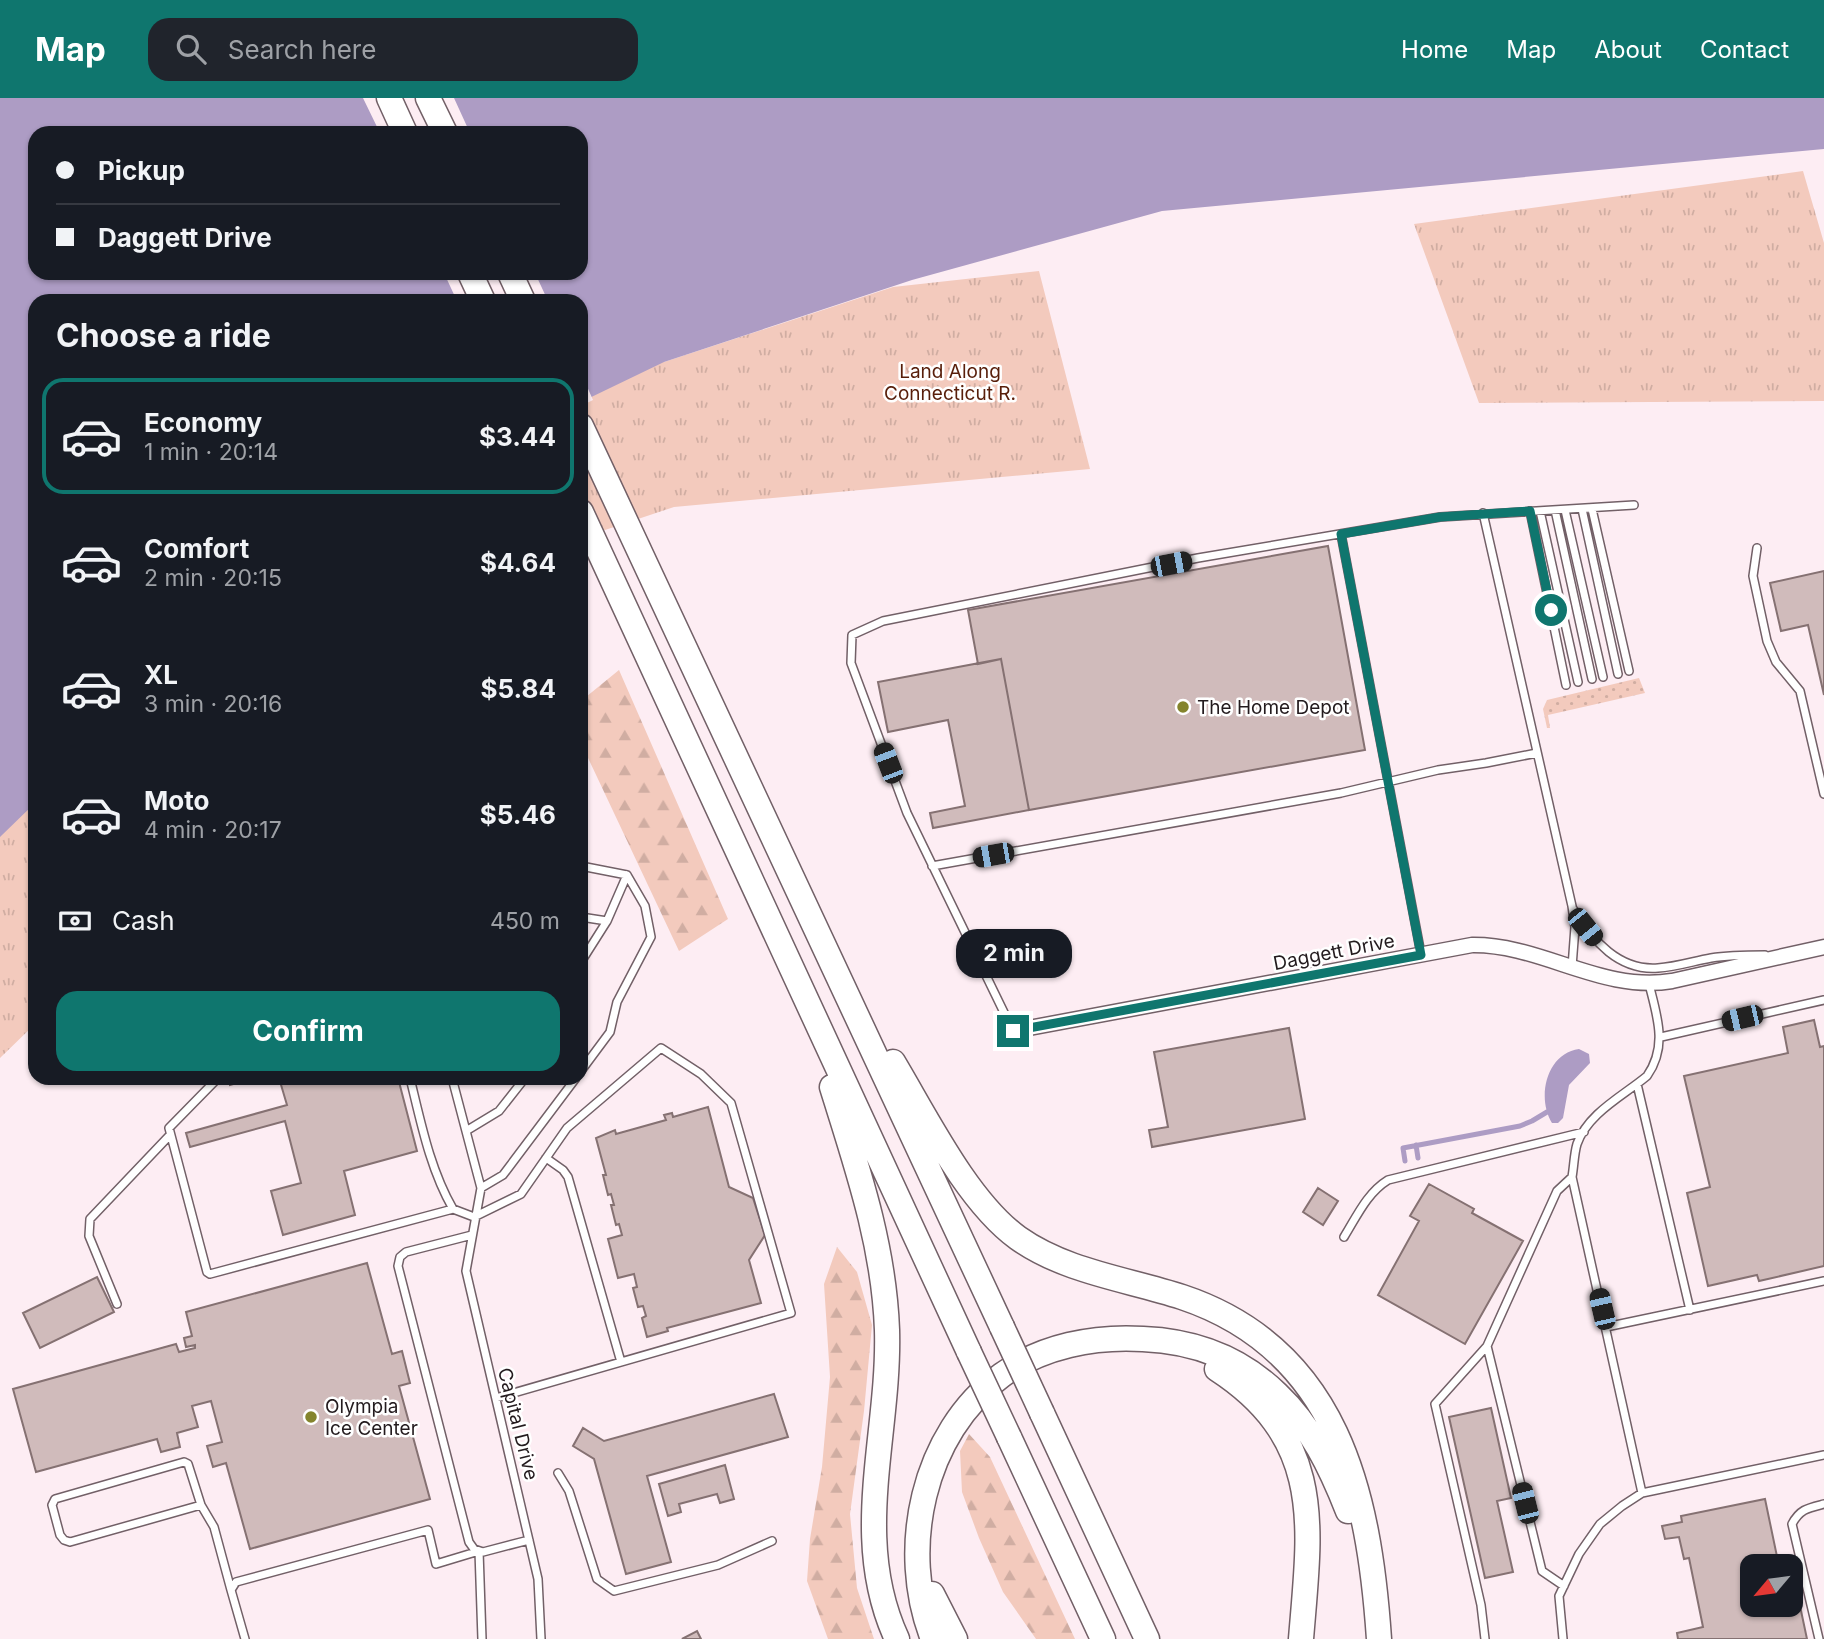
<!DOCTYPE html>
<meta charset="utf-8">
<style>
body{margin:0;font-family:Inter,sans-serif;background:#20242c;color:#f1f3f6;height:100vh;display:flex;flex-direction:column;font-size:26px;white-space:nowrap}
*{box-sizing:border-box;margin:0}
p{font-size:23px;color:#9ea1a6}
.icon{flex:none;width:38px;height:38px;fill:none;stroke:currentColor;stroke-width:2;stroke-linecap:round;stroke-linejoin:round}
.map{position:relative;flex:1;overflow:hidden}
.sheet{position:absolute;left:28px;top:196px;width:560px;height:791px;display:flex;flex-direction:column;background:#171b24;border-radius:21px;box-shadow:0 2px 5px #0004}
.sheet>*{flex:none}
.hud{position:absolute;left:28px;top:28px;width:560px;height:154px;border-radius:21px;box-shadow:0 2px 5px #0004;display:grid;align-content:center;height:154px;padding:0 28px;background:#171b24}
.needle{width:46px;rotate:241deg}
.fabs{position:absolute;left:1740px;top:1456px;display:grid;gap:14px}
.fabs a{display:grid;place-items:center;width:63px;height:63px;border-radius:14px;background:#171b24;box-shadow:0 2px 5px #0004;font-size:35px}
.end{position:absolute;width:32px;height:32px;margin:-16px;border:9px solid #0f766e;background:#fff;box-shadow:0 0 0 4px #fff}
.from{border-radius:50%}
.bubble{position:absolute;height:49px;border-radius:21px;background:#171b24;box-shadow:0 2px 5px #0004;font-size:23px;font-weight:700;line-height:49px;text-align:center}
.car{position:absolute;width:21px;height:42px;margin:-21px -10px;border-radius:9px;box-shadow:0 0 5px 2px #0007;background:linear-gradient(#222 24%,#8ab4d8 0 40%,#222 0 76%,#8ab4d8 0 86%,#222 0)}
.hud b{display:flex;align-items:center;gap:24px;height:66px;font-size:26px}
.hud b+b{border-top:2px solid #363941}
.hud i{width:18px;height:18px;background:#f1f3f6}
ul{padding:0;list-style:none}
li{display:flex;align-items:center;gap:21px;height:116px;margin:0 14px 10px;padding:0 14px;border:4px solid transparent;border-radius:21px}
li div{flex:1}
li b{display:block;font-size:26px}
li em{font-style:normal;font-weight:700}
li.current{border-color:#0f766e}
li>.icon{width:63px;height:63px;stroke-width:1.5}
h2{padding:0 28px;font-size:32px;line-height:84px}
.pay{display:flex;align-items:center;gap:18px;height:77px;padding:0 28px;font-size:26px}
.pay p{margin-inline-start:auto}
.primary-button{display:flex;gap:14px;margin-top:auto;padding:14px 28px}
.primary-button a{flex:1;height:80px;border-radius:21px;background:#0f766e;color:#fff;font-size:28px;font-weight:700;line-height:80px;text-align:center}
header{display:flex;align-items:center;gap:42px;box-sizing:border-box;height:98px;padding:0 35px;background:#0f766e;color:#fff}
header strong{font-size:33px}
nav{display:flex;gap:38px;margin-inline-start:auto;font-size:24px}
.search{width:490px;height:63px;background:#20242c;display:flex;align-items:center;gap:18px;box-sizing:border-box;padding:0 24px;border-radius:21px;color:#9ea1a6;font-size:26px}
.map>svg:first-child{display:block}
.grass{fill:url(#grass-tufts)}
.forest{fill:url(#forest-firs)}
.garden{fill:url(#garden-dots)}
.water{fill:#ad9cc4;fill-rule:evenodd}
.pier{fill:#fdedf3}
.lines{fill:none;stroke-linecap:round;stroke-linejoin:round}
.stream{stroke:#ad9cc4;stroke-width:5}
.building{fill:#d0bbbb;stroke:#857172;stroke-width:2}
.service-casing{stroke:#726067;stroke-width:10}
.minor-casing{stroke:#726067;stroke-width:17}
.motorway-casing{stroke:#726067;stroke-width:27}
.service{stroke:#fff;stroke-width:7}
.minor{stroke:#fff;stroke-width:14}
.motorway{stroke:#fff;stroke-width:24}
.motorway-bridge-casing{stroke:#726067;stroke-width:27;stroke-linecap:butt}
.motorway-bridge{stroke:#fff;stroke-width:24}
.route{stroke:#0f766e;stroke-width:9}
.poi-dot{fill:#84842d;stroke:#fff;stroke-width:2.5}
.labels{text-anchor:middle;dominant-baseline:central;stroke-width:5;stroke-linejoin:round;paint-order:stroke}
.park-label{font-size:19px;fill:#581e0a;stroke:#fff}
.poi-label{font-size:19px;fill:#231b1e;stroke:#fff;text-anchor:start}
.street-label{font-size:19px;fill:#231b1e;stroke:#fff}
</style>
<header>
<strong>Map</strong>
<div class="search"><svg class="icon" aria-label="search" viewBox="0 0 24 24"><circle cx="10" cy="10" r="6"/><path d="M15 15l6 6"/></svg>Search here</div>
<nav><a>Home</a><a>Map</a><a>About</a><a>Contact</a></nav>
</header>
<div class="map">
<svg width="1824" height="1541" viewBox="0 0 1824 1541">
<defs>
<pattern id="grass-tufts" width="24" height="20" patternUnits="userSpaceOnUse" patternTransform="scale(1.75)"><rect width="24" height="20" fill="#f3cabd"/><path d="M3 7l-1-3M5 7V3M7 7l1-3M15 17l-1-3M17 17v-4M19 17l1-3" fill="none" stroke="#d0ada2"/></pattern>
<pattern id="forest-firs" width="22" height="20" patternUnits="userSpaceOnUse" patternTransform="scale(1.75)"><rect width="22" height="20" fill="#f3cabd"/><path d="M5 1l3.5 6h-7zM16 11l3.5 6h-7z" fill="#d0ada2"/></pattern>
<pattern id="garden-dots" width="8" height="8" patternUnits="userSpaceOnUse" patternTransform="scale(1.75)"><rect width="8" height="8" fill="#f3cabd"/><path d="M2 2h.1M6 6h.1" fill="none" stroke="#d0ada2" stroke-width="1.8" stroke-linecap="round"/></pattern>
</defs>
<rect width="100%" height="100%" fill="#fdedf3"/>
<path class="grass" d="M1803,73L1824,145V303L1479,305L1414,126Z
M1039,173L1090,371L674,409L581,440V241L664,264L893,189Z
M35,676V926L0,960V718Z"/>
<path class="forest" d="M619,572L728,821L679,853L581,645V603Z
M837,1149L857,1174L872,1227L864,1313L850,1416L857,1490L874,1541H828L807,1483L810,1441L822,1369L830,1279L824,1186Z
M969,1336L990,1359L1075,1541H1036L1003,1494L979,1440L962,1394L960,1353Z"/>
<path class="garden" d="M1639,580L1645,595L1548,617L1550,630H1547L1543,611L1547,602Z"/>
<path class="water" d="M0,0H1824V51L1162,113L912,182L664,264L581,304V203H35V705L0,739ZM35,35H581V175H35Z
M1579,951L1589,956L1590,965L1569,987L1563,1020L1558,1025H1552C1536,999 1547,955 1579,951Z"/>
<path class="pier" d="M363,0H454L470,35H380Z
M444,175H535L548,203H457Z
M581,275L593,302L581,308Z"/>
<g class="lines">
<path class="stream" d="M1416,1047L1418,1060
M1405,1063L1403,1050L1520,1028L1532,1023L1547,1014"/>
</g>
<path class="building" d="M1328,448L1365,652L1029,712L1001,561L978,566L968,512Z
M1824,473V597L1808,527L1781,533L1770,485Z
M1001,561L1029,712L933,730L930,715L965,708L948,622L888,634L878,584Z
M1814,922L1820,949L1824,948V1168L1759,1183L1757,1177L1708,1188L1687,1095L1710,1089L1684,978L1788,955L1783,929Z
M1289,930L1305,1021L1152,1049L1149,1032L1168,1029L1154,954Z
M229,980H255L230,987Z
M279,980H398L417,1053L344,1073L355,1117L283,1137L271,1093L301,1085L285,1023L190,1049L186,1035L287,1007Z
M708,1009L729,1089L753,1100L765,1137L749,1162L761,1205L667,1230L668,1233L647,1239L642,1220L646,1218L643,1208L638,1209L633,1190L637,1189L634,1176L618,1180L608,1141L622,1137L619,1126L616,1127L611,1107H614L611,1096L608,1097L603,1077H606L596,1040L615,1032L616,1036L666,1022L664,1017L672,1015L673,1019Z
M1429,1086L1474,1111L1472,1115L1523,1143L1465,1246L1378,1197L1419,1123L1410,1118Z
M1318,1090L1338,1103L1323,1127L1303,1114Z
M367,1165L392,1256L402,1253L410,1285L399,1288L430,1401L250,1451L226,1365L213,1369L207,1348L222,1344L211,1303L192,1308L198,1329L177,1335L180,1349L161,1354L157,1341L36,1374L13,1291L176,1246L179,1254L195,1250V1247L186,1249L184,1240L192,1238L186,1214Z
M97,1179L114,1214L40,1250L23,1215Z
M774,1296L788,1339L647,1378L671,1464L626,1476L594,1361L573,1348L583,1330L604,1343Z
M1491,1310L1511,1400L1497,1403L1513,1474L1485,1480L1449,1319Z
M725,1367L734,1401L720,1405L717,1396L679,1406L681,1414L668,1418L659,1386Z
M1765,1401L1779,1468H1752V1507H1790V1490L1796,1489L1807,1541H1678L1677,1535L1703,1529L1689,1460L1684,1461L1679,1439L1665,1441L1662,1428L1682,1424L1681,1418Z
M697,1533L701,1541H682Z"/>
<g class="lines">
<g class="service-casing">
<path id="service" d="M1582,411L1618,576
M1592,411L1629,573
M1555,412L1592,581
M1565,412L1603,579
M1530,413L1566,587
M1540,413L1578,584
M1483,415L1572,808L1575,829L1572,869
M1341,436L1421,856
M1757,450L1753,478L1767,543L1776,564L1800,593L1824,696
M581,768L627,777L645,808L651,839L617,904L610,934L581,973
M932,768L1341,695L1438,672L1486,665L1537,655
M1574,812C1593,843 1619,873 1658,870C1676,869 1694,863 1711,860C1729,857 1747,857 1765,857
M581,819L607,823
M581,864L607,823L627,777
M1013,933L907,715L851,565L852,537L883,523L1198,460L1440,419L1634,407
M1661,939L1824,902
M218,980L169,1030L207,1174L210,1176L453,1111L474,1119L521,1096L567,1030L661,950L701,976L731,1005L791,1215L496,1300
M410,980C421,1025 430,1071 453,1111
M452,980L481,1090L466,1173L538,1481L541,1541
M1637,986L1690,1212
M466,1033L499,1013L525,980
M546,1060L563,1072L568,1079L621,1264
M481,1090L503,1077L576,980
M472,1137L406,1154L400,1159L398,1168L469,1444L474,1451L483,1454L529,1442
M1344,1139C1357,1118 1367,1095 1388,1082L1584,1034
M117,1206L89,1138L90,1121L170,1037
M1606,1229L1824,1183
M558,1375L569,1393L597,1481L614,1493L718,1467L772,1443
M1642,1395L1572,1079C1574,1068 1574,1056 1577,1046C1588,1015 1623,998 1647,978C1668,948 1657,918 1649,886
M201,1407L188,1366L184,1364L55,1401L52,1407L60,1437L64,1442L70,1444L201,1407L214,1429L231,1492
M1564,1488L1542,1473L1487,1248L1557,1093L1572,1079
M245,1541L231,1492L236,1484L428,1432L436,1466L479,1453L482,1541
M1485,1541L1481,1507L1435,1306L1487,1248
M1563,1541L1559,1498L1579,1456L1600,1426L1622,1408L1642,1395L1824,1357
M1819,1541L1792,1426C1800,1411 1808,1410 1824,1406"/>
</g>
<g class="minor-casing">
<path id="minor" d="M1013,933L1472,847C1541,846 1602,895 1672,883L1824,849"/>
</g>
<g class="motorway-casing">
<path id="motorway" d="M389,0L405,35
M428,0L445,35
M470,175L483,203
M510,175L523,203
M581,328L1002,1229
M581,414L969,1254
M893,964C926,1019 967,1103 1018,1140C1066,1174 1127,1181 1182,1199C1338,1251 1369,1395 1379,1541
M832,989C857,1069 884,1147 887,1232C890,1337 850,1440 897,1541
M1217,1271C1326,1342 1310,1429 1301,1541
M1042,1315L1147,1541
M1009,1339L1103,1541
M932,1496L955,1541
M933,1541C898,1452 922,1335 1002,1277C1042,1248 1094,1238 1143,1241C1194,1243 1240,1260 1277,1296C1311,1328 1331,1370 1348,1413"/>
</g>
<use href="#service" class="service"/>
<use href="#minor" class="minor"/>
<use href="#motorway" class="motorway"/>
<g class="motorway-bridge-casing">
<path id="motorway-bridge" d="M1002,1229L1042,1315
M969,1254L1009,1339"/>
</g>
<use href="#motorway-bridge" class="motorway-bridge"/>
</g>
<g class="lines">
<path class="route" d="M1013,933L1421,857L1341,436L1440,419L1530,413L1551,512"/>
</g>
<g class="poi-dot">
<circle cx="1183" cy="609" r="7"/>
<circle cx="311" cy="1319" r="7"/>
</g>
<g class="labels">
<g class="park-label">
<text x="950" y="273">Land Along<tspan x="950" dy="22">Connecticut R.</tspan></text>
</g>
<g class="poi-label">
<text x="1197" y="609">The Home Depot</text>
<text x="325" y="1308">Olympia<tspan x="325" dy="22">Ice Center</tspan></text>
</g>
<g class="street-label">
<text transform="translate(1334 854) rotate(-11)">Daggett Drive</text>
<text transform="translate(518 1326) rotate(76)">Capital Drive</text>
</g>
</g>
</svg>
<div class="fabs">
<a><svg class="needle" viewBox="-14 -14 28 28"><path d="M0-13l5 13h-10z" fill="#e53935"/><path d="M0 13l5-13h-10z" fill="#9ea1a6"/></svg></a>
</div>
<i class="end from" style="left:1551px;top:512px"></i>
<i class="end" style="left:1013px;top:933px"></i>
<div class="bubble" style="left:956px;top:831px;width:116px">2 min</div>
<i class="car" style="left:1171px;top:466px;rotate:79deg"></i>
<i class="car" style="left:888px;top:665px;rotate:339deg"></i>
<i class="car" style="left:993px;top:757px;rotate:260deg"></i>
<i class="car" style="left:1585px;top:829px;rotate:141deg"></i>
<i class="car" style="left:1742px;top:920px;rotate:257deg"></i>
<i class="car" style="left:1602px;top:1211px;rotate:347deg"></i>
<i class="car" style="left:1525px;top:1405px;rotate:346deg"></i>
<div class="hud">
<b><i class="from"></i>Pickup</b>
<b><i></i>Daggett Drive</b>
</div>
<section class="sheet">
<h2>Choose a ride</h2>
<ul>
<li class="current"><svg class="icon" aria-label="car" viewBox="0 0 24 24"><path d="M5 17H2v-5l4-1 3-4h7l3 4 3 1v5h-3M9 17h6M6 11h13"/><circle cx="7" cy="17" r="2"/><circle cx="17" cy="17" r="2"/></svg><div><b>Economy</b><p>1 min · 20:14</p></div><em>$3.44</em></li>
<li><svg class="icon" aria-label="car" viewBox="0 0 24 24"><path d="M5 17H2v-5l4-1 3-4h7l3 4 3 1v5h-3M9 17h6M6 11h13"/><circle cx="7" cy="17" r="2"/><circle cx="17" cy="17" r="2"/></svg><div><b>Comfort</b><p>2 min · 20:15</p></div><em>$4.64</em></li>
<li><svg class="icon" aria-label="car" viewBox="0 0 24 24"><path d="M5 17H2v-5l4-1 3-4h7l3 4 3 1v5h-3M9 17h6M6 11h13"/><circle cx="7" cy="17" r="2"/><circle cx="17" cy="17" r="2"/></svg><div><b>XL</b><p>3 min · 20:16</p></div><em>$5.84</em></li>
<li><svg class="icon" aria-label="car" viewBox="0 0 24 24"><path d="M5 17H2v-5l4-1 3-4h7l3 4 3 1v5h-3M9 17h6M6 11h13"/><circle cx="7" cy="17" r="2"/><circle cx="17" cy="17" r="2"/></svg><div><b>Moto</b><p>4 min · 20:17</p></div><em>$5.46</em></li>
</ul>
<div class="pay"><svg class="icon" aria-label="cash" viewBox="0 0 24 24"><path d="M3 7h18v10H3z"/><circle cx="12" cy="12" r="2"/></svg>Cash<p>450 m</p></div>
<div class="primary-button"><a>Confirm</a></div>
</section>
</div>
